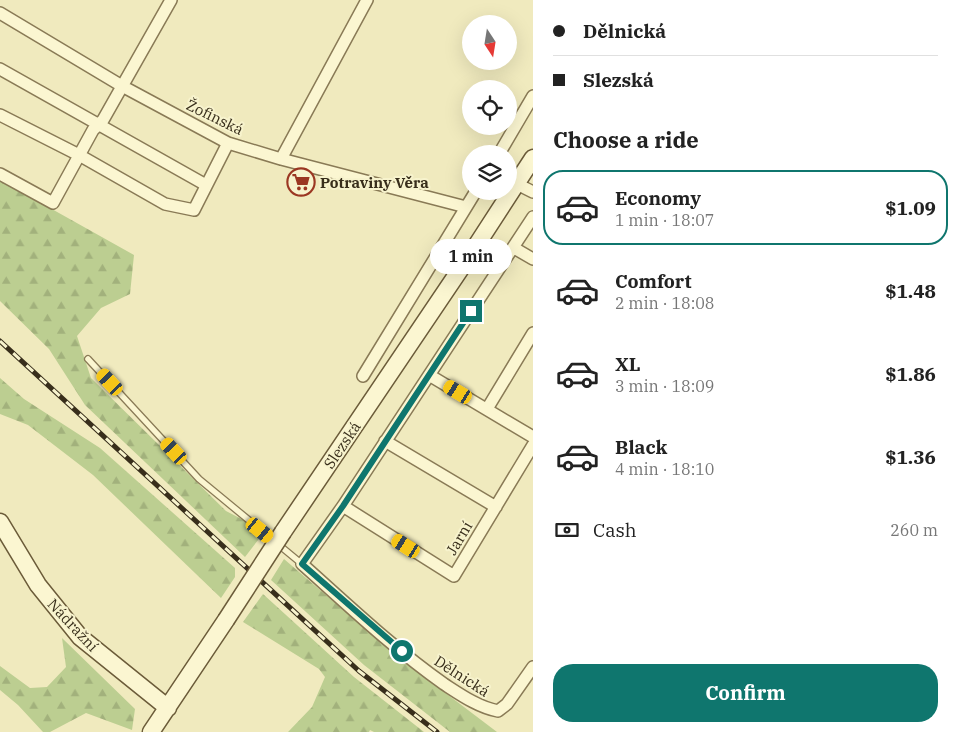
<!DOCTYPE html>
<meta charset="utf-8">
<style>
body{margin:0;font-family:"IBM Plex Serif",serif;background:#f2f2f2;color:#222;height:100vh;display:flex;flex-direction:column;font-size:19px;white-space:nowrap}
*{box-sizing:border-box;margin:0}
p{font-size:16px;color:#767676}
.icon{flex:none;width:28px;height:28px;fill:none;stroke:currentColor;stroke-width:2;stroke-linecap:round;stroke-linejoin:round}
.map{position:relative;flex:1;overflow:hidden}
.side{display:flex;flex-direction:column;background:#fff;width:425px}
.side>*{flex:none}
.hud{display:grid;align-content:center;height:110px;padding:0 20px;background:#fff}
.needle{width:32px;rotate:168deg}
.controls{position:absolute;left:462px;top:15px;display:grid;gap:10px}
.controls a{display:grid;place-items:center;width:55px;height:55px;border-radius:50%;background:#fff;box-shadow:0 5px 20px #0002;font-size:25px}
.end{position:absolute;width:22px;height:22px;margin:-11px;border:6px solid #0f766e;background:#fff;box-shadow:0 0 0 2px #fff}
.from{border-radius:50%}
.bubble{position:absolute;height:35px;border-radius:18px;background:#fff;box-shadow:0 5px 20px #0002;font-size:16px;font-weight:700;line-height:35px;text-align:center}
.car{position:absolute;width:15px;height:30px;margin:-15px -8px;border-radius:6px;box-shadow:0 0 4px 1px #0007;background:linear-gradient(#f5c518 24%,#345 0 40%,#f5c518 0 76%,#345 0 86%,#f5c518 0)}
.hud b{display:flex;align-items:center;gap:18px;height:48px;font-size:19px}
.hud b+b{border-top:1px solid #e0e0e0}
.hud i{width:12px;height:12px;background:#222}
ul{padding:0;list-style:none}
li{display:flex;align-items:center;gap:15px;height:75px;margin:0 10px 8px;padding:0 10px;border:2px solid transparent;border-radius:20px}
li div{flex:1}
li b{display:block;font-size:19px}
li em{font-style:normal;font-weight:700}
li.selected{border-color:#0f766e}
li>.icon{width:45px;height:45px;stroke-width:1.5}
h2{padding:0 20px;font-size:22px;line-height:60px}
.pay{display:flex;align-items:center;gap:12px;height:55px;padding:0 20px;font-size:19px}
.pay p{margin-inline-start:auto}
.primary-button{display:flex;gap:10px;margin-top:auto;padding:10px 20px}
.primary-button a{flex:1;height:58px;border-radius:20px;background:#0f766e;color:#fff;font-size:20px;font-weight:700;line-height:58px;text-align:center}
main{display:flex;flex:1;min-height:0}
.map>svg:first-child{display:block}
.forest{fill:url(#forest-firs)}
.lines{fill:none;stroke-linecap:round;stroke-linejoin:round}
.lane-casing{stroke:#897a56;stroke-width:8}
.street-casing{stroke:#897a56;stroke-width:14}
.secondary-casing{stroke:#6b5b39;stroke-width:19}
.lane{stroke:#fbf6d1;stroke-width:5.5}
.street{stroke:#fbf6d1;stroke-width:11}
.secondary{stroke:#fbf6d1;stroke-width:16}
.rail-casing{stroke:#382e1b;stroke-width:5}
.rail{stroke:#f7f3cd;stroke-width:3;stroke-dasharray:9;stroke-linecap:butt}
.secondary-bridge-casing{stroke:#6b5b39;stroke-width:19;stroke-linecap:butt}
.secondary-bridge{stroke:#fbf6d1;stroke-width:16}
.route{stroke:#0f766e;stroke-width:6}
.labels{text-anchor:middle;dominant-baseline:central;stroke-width:4;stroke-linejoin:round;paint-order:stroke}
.street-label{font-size:15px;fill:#382e1b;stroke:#f7f3cd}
.poi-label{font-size:15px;font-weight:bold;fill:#382e1b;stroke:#f7f3cd;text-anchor:start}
</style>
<main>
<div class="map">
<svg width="533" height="732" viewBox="0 0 533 732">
<defs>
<pattern id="forest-firs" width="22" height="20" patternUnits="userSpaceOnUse" patternTransform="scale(1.25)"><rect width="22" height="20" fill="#bcce91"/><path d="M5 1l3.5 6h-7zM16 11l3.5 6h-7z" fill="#a2b17c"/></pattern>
</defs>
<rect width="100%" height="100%" fill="#f0eabe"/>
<path class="forest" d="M0,180L134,255L130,294L101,308L77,336L91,378L226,511L265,531L245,557L85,405L49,349L0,301Z
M0,378L24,399L100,448L235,568V577L221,598L93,475L28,425L0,414Z
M284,559L398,657L497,732H450L364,665L271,580Z
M263,594L354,677L424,732H374L370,730L369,732H288L312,707L325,677L319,669L243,622Z
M62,638L135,709L132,730L86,713L50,732H43L18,705L0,690V666L30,688L47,687L66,667Z"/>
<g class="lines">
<g class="lane-casing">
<path id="lane" d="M88,359L199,479L302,564"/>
</g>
<g class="street-casing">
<path id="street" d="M0,13L122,86L228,143L281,159L466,207
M0,69L206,185
M0,115L79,155L165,204L194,210L228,143
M499,154L533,96
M281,159L367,0
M0,174L53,203L93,130L103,120L171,0
M509,180L533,192
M533,217L343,506L302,564C348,605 393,648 444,684C461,695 478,707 498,711L507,704L533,667
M514,248L533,259
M429,375L533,437
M363,376L476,191
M487,409L533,333
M385,441L496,507
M343,506L454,576L533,445"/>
</g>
<g class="secondary-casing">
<path id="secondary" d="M0,522L38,585L80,637L168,708
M283,532L474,249L533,158
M151,732L226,620"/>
</g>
<use href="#lane" class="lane"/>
<use href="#street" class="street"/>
<use href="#secondary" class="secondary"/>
<g class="rail-casing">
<path id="rail" d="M0,341L359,671L437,732"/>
</g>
<use href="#rail" class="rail"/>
<g class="secondary-bridge-casing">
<path id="secondary-bridge" d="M226,620L283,532"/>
</g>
<use href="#secondary-bridge" class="secondary-bridge"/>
</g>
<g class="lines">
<path class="route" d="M402,651L302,564L343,506L471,311"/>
</g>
<defs>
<g id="supermarket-ring" transform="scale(1.4375)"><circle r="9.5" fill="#f7f3cd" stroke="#9b3722" stroke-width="1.5"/><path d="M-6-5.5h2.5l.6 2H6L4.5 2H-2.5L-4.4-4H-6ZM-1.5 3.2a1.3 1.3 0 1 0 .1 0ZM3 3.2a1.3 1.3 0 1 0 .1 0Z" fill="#9b3722"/></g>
</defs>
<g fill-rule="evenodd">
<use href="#supermarket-ring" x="301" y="182"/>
</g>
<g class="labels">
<g class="street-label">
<text transform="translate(215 117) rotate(26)">Žofinská</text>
<text transform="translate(342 445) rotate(-56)">Slezská</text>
<text transform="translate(459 538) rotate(-59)">Jarní</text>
<text transform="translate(73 625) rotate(47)">Nádražní</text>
<text transform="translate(462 676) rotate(33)">Dělnická</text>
</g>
<g class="poi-label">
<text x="320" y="182">Potraviny Věra</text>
</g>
</g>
</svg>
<div class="controls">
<a><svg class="needle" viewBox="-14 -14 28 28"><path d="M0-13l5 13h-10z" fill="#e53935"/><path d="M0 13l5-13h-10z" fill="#767676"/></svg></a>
<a><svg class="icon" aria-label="locate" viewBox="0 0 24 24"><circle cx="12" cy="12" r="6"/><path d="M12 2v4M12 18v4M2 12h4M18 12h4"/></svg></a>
<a><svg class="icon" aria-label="layers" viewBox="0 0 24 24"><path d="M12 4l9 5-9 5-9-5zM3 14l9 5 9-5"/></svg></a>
</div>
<i class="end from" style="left:402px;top:651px"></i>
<i class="end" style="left:471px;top:311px"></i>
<div class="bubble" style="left:430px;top:239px;width:82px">1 min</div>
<i class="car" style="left:110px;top:382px;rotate:317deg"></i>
<i class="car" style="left:458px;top:392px;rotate:301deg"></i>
<i class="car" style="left:174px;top:451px;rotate:317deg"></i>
<i class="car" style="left:260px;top:530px;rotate:129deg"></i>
<i class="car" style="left:406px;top:546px;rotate:302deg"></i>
</div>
<section class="side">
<div class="hud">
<b><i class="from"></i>Dělnická</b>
<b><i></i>Slezská</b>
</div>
<h2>Choose a ride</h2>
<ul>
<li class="selected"><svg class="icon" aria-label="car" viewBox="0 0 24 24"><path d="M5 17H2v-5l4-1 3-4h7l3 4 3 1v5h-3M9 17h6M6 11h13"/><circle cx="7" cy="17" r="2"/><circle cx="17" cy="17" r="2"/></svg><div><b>Economy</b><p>1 min · 18:07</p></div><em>$1.09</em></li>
<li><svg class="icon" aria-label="car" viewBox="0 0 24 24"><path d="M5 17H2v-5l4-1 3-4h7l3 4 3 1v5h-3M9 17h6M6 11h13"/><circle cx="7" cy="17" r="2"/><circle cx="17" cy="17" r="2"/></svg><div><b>Comfort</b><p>2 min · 18:08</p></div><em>$1.48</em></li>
<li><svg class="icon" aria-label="car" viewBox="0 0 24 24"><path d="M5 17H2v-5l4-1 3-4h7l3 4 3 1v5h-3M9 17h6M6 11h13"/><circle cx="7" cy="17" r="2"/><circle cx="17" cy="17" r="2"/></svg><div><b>XL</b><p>3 min · 18:09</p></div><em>$1.86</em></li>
<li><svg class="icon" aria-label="car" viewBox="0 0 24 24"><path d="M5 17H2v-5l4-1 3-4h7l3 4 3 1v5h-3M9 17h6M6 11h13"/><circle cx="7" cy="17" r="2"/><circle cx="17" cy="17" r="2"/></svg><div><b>Black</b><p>4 min · 18:10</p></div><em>$1.36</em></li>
</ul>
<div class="pay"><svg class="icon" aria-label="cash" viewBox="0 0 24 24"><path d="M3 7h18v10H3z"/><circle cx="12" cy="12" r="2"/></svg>Cash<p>260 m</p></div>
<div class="primary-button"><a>Confirm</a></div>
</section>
</main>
